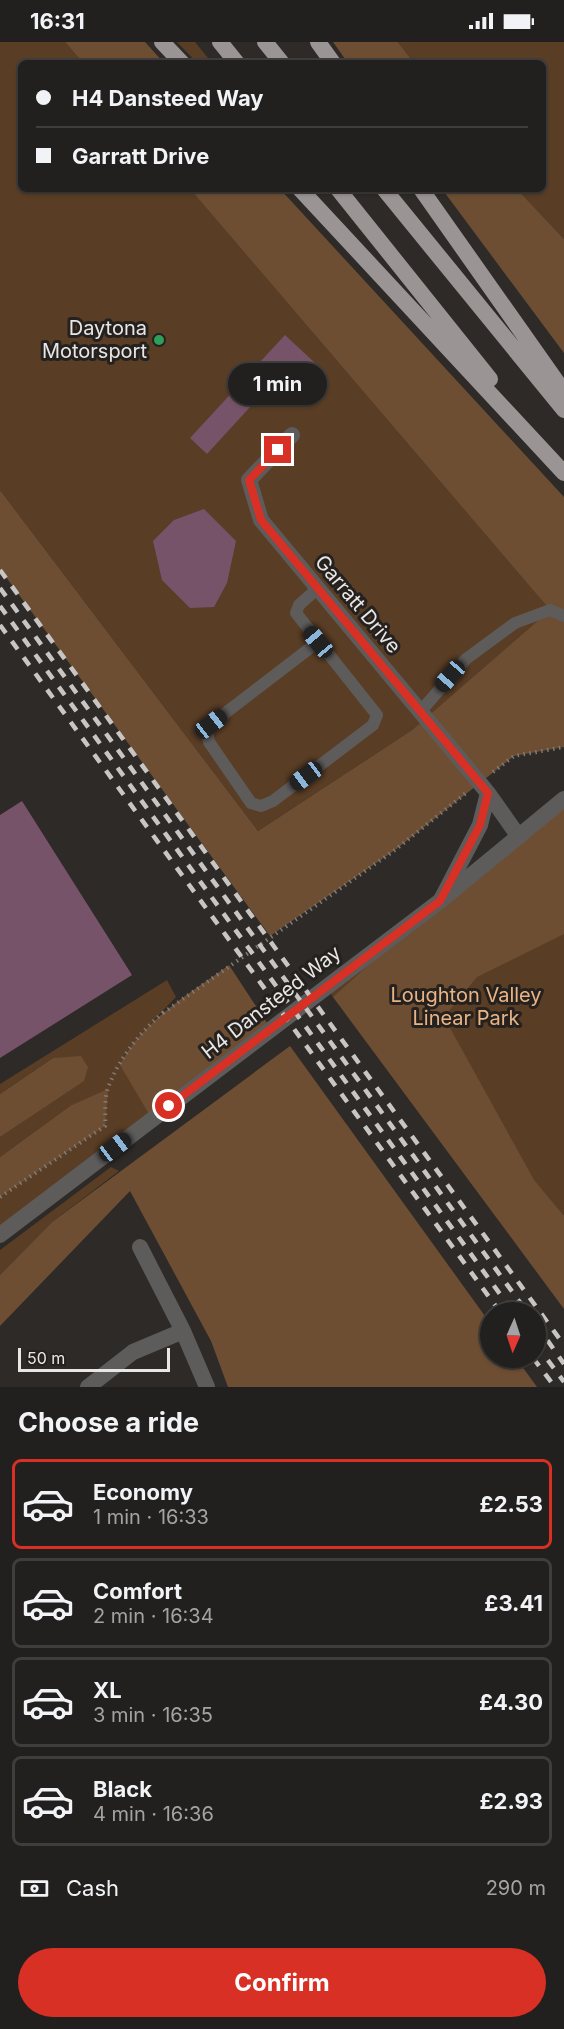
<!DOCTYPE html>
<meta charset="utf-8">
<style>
body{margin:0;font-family:Inter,sans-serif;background:#2e2d2b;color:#f1f3f6;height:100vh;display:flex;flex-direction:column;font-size:22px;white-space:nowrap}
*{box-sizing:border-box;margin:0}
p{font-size:20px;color:#a2a3a4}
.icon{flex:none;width:33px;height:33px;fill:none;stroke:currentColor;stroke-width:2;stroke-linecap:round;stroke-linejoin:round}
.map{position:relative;height:1345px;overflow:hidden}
.side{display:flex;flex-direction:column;background:#22201e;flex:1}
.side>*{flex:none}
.top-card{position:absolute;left:18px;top:18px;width:528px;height:132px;border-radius:9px;box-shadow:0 2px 4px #0004,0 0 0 2px #3f3e3c;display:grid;align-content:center;height:132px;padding:0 18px;background:#22201e}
.needle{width:39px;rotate:183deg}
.buttons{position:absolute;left:480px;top:1260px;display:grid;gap:12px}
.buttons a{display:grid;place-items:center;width:66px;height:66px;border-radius:50%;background:#22201e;box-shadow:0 2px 4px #0004,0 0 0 2px #3f3e3c;font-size:30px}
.scale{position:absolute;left:18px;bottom:15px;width:152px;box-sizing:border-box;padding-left:6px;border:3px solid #e9e7e5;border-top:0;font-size:16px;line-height:21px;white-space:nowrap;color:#e9e7e5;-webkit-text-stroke:4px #24211e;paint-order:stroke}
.end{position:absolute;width:27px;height:27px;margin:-14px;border:8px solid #d93025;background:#fff;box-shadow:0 0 0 3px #fff}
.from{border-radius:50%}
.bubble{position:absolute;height:42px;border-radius:21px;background:#22201e;box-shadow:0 2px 4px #0004,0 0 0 2px #3f3e3c;font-size:20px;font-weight:700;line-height:42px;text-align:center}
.car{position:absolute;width:18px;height:36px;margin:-18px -9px;border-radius:8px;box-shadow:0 0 4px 2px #0007;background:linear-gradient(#222 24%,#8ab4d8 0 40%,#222 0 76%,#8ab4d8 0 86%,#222 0)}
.top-card b{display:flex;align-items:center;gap:21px;height:57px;font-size:22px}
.top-card b+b{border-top:2px solid #3f3e3c}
.top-card i{width:15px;height:15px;background:#f1f3f6}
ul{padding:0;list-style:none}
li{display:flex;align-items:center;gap:18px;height:90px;margin:0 12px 9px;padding:0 6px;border:3px solid #3f3e3c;border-radius:9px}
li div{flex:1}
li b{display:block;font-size:22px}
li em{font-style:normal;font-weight:700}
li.active{border-color:#d93025}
li>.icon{width:54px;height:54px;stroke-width:1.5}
h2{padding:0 18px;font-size:27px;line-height:72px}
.pay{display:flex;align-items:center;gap:15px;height:66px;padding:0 18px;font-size:22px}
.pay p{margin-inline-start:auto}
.primary-button{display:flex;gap:12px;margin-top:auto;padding:12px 18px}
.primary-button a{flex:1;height:69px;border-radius:36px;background:#d93025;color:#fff;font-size:24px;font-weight:700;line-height:69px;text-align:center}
.status{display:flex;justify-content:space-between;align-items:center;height:42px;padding:0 30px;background:#22201e;direction:ltr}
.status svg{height:16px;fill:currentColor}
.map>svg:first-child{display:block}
.green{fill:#593d25}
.forest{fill:#6d4e33}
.building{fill:#77536a}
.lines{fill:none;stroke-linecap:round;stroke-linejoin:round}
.path{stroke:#7f7c7a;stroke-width:4;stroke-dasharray:1.5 4.5;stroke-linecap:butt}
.service{stroke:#5e5b5b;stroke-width:12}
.minor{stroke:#5e5b5b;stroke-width:16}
.tertiary{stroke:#5e5b5b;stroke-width:16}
.trunk{stroke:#9a9494;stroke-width:16}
.rail{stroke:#c8c6c4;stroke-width:4.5;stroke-dasharray:10 10;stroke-linecap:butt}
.route{stroke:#d93025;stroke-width:8}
.leisure-dot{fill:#2e9e5b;stroke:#24211e;stroke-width:2}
.labels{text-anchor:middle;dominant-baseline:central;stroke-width:6;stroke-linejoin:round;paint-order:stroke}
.poi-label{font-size:20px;fill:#e9e7e5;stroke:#24211e;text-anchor:end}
.street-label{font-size:20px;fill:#e9e7e5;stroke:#24211e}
.park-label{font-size:20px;fill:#e9b384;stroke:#24211e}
</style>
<div class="status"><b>16:31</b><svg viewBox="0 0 49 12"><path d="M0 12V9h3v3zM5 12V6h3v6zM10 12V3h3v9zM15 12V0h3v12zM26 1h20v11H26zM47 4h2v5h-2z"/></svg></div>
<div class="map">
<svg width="564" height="1345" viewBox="0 0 564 1345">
<rect width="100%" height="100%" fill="#2e2a28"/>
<path class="green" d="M0,0H65L83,21H21V147H190L550,568L412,688L258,789L0,448Z
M177,0H195L212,21H197Z
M398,0H564V197L517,147H543V21H414Z
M564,757V1266L325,944Z
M167,938L176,955L141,992L124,1014L152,1077L0,1193V1155L15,1144L70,1064L0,1115V1095L26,1077L53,1016L0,1052V1042Z
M111,1125L119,1129L52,1180L0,1233V1208Z"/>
<path class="forest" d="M65,0H145L164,21H83Z
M333,0H398L414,21H348Z
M190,147H280L564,455V705L514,714L395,808L270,894L0,527V448L258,789L412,688L550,568Z
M442,147H517L564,197V311Z
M564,757V892L477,935L444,975L534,1138L564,1174V1267L333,955L440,859Z
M229,923L271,987L152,1077L120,1023C141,979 191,951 229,923Z
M290,1004L490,1281V1316H516L537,1345H228L211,1299L130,1149L0,1284V1233L52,1180Z
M81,1014L88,1025L84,1039L0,1095V1052L53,1016Z
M108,1047L105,1084L0,1155V1115L70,1064Z"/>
<path class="building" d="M285,293L315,321L274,365L261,353L207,412L190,396Z
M204,467L236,499L227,541L214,565L190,566L162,538L153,499L174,478Z
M22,759L132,933L0,1016V773Z"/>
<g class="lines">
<path class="path" d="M493,730L514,714L564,705
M163,971L395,808L466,751
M0,1155L105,1084C106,1072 104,1057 108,1046C119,1016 140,990 164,970"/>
<path class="service" d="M318,546L299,563L296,571L377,673L373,683L273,759L261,764L251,761L209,700L207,690L211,682L318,600
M420,670L466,617L515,581L550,568L564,574"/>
<path class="minor" d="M292,393L249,438L261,478L488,751L519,795
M441,858L480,783L488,751
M140,1205L183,1289L207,1345
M88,1345L133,1310L183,1289"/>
<path class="tertiary" d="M0,1193L440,859L564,757"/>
<path class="trunk" d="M162,0L182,21
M220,0L237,21
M265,0L282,21
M318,0L333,21
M300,147L564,431
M338,147L490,337
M384,147L564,368
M421,147L564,350"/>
<path class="rail" d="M0,528L564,1303
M0,546L527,1270
M0,564L513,1270
M0,583L500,1270
M536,1282L564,1322
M536,1302L564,1340
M533,1316L555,1345"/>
</g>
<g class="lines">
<path class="route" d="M169,1064L440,859L480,783L488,751L261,478L249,438L278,408"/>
</g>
<circle class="leisure-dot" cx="159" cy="298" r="6"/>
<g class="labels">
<g class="poi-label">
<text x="147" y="286">Daytona<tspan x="147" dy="23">Motorsport</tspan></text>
</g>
<g class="street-label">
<text transform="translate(358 562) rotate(50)">Garratt Drive</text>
<text transform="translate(271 960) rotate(-38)">H4 Dansteed Way</text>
</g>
<g class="park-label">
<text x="466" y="953">Loughton Valley<tspan x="466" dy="23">Linear Park</tspan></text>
</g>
</g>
</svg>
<div class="buttons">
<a><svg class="needle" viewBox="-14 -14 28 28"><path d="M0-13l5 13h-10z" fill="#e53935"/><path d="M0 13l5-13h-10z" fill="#a2a3a4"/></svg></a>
</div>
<div class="scale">50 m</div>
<i class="end from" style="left:169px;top:1064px"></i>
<i class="end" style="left:278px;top:408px"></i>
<div class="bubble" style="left:228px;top:321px;width:99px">1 min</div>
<i class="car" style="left:318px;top:600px;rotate:320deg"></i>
<i class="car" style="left:450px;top:634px;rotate:221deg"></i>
<i class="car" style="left:211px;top:682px;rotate:52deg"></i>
<i class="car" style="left:306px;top:734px;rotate:233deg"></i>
<i class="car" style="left:115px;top:1105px;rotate:53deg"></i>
<div class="top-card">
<b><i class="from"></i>H4 Dansteed Way</b>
<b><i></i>Garratt Drive</b>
</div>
</div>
<section class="side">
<h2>Choose a ride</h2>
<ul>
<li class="active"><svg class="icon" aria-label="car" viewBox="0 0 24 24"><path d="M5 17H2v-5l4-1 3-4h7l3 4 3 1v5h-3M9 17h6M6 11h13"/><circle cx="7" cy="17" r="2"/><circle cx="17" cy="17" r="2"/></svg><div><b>Economy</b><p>1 min · 16:33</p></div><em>£2.53</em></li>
<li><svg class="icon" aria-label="car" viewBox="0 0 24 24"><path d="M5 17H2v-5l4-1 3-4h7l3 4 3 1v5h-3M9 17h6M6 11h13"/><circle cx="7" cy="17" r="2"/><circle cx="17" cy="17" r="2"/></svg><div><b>Comfort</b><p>2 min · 16:34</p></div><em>£3.41</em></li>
<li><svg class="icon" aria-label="car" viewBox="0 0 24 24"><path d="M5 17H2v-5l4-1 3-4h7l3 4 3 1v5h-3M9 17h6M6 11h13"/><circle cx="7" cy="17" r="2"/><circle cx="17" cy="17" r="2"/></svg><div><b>XL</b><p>3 min · 16:35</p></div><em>£4.30</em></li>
<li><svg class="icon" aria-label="car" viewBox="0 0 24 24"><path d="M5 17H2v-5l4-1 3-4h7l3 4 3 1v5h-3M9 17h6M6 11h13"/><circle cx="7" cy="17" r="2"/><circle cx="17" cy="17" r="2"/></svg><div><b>Black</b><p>4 min · 16:36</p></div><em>£2.93</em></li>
</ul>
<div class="pay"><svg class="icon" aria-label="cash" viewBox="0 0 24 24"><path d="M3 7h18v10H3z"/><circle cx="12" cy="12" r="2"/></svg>Cash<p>290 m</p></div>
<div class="primary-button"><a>Confirm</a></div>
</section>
